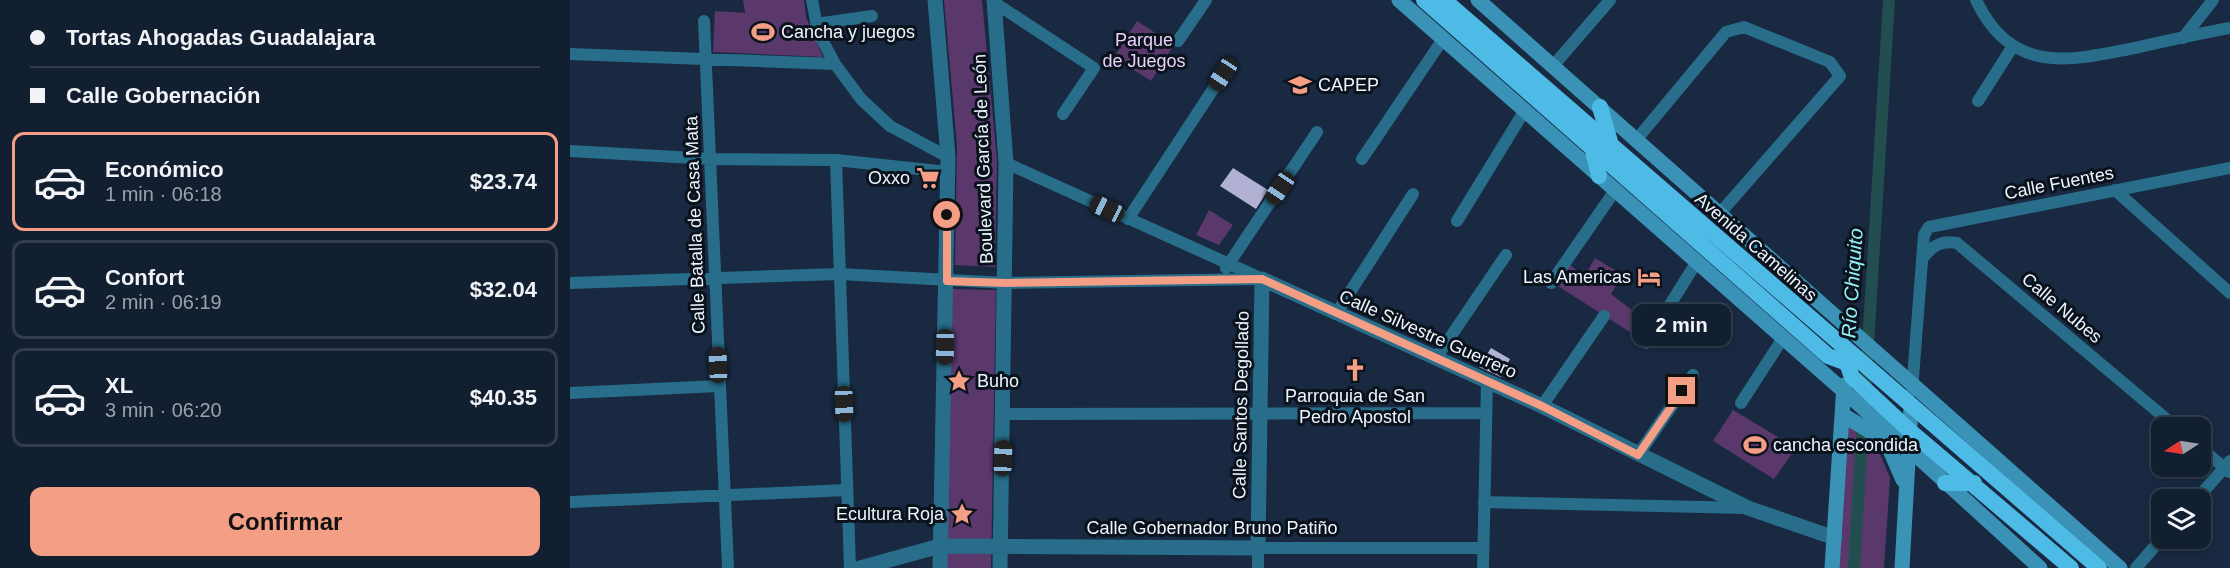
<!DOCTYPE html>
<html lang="es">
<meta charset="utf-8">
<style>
body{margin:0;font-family:Arial,sans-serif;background:#1b2739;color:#f1f3f6;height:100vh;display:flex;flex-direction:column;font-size:22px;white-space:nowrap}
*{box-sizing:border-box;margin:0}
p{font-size:20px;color:#9ca2ab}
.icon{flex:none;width:33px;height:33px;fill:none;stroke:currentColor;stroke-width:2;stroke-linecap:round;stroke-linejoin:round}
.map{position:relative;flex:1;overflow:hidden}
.panel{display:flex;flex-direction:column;background:#121f31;width:570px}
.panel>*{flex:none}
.hud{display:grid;align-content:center;height:132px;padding:0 30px;background:#121f31}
.needle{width:39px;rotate:258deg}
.fabs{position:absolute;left:1581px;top:417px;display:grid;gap:12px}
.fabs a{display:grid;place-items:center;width:60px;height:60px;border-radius:12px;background:#121f31;box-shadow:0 3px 9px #0003,0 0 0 2px #313d4d;font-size:30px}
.end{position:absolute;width:27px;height:27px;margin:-14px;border:8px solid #f49e86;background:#111;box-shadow:0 0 0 3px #111}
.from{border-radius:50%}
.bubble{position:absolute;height:42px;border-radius:12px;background:#121f31;box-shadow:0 3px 9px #0003,0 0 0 2px #313d4d;font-size:20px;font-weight:600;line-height:42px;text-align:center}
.car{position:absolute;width:18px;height:36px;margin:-18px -9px;border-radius:8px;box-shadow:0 0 4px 2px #0007;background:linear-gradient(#222 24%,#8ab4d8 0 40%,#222 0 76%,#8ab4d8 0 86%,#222 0)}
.hud b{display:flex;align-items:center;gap:21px;height:57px;font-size:22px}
.hud b+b{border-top:2px solid #313d4d}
.hud i{width:15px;height:15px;background:#f1f3f6}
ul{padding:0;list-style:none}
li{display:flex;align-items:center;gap:18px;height:99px;margin:0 12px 9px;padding:0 18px;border:3px solid #313d4d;border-radius:12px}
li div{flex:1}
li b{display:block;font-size:22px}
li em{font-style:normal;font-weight:600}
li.on{border-color:#f49e86}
li>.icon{width:54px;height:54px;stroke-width:1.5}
.cta{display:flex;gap:12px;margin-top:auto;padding:12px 30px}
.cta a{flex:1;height:69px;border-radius:12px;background:#f49e86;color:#111;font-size:24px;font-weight:600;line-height:69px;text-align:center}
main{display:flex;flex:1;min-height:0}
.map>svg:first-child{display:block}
.green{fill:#5a386c}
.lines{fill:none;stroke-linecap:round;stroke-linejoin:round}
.canal{stroke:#224e50;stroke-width:12}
.building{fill:#b1b1d4}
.minor{stroke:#286e8a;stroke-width:12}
.tertiary{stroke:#286e8a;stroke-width:15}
.secondary{stroke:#3a92b6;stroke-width:15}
.trunk{stroke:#4ebae6;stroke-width:16}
.route{stroke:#f49e86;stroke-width:8}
.labels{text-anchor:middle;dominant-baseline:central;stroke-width:6;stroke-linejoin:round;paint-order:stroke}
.poi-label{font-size:18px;fill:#eef5ff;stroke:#0a121c;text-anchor:start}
.park-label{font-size:18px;fill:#ead1f9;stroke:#0a121c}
.street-label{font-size:18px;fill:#eef5ff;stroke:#0a121c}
.water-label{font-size:20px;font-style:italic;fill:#94f3f8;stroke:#0a121c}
</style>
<main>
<section class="panel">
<div class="hud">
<b><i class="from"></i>Tortas Ahogadas Guadalajara</b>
<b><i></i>Calle Gobernación</b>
</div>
<ul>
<li class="on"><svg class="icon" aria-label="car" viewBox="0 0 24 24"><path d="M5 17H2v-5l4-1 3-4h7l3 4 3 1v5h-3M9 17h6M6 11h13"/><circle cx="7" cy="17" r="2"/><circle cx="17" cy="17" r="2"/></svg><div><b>Económico</b><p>1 min · 06:18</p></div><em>$23.74</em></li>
<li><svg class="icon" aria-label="car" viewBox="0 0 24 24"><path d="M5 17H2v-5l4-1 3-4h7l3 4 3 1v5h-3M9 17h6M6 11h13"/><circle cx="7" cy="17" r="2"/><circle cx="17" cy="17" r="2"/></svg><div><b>Confort</b><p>2 min · 06:19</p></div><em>$32.04</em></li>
<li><svg class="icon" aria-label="car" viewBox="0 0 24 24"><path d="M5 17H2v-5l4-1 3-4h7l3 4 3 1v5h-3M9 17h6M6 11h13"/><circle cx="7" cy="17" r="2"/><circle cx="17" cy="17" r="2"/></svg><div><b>XL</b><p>3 min · 06:20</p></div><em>$40.35</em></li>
</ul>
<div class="cta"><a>Confirmar</a></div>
</section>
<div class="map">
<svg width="1660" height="568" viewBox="0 0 1660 568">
<rect width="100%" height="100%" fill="#182941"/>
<path class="green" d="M173,0H234L236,17L253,57L143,52L145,11L175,13Z
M374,0H412L427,161L425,267L385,265L387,146Z
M567,21L604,45L581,81L544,57Z
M639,210L663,225L649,245L626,235Z
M1025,258L1053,275L1041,294L1076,321L1066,336L983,283L997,262L1014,277Z
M381,289L426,290L421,568H375Z
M1163,410L1226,448L1204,479L1143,441Z
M1271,421L1307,447L1320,478L1314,568H1261Z"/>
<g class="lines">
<path class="canal" d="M1295,394L1319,0
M1284,568L1293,420"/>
</g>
<path class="building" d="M663,168L698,190L686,209L650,186Z
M921,348L940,359L931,377L909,367Z"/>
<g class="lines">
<path class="minor" d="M242,0L248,32L265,64L291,99L320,126L378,157
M1406,0C1441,74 1497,62 1565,48C1596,41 1628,34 1660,28
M425,3L524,68L493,114
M134,21L158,568
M246,24L302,16
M1613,38L1643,0
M608,41L636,0
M0,54L265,64
M983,66L1040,0
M1408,101L1443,46
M1067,139L1156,32L1174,27L1260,62L1270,76L1151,212
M0,151L141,159L266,160L377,172
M792,159L873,39
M266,160L280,568
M436,163L688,277
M1545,190L1660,293
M558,219L653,74
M887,221L955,110
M1352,259C1362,246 1371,240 1387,243L1607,428
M656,268L747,132
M0,283L269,274L436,283L692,279
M981,283L1046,189
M766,314L843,194
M1076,343L1126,263
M866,358L936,255
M1342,391L1354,235L1359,227L1660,168
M0,393L149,386
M1171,403L1213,338
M972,406L1034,316
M434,414L916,413
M1630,447L1659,472
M1068,455L1123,375
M1626,500L1660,461
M0,502L277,490
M914,502L1177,508
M688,568V548H913
M913,568L917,383
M1566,568L1592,538"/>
<path class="tertiary" d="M365,0L378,157L370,568
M424,0L436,163L430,568
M290,568L370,546L688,548L692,279L972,406L1178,508L1265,538"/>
<path class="secondary" d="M829,0L1325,436L1470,568
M908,0L1550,568
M1273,415L1316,441L1333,480
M1262,568L1274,385
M1332,568L1341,407"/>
<path class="trunk" d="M854,0L1258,356L1277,363L1282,377L1340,431L1501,568
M874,0L1529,568
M1030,107L1041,145
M1023,151L1029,176
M1375,483H1404"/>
</g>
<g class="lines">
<path class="route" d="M377,215V281L436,283L692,279L972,406L1068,455L1112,391"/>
</g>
<defs>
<g id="stadium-bare" transform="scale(1.8)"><path d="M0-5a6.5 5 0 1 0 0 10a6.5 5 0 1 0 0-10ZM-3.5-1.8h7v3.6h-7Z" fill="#f49e86" stroke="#0a121c" stroke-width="2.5" paint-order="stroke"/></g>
<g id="school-bare" transform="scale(1.8)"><path d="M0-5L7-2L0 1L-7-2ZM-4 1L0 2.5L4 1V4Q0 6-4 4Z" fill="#f49e86" stroke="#0a121c" stroke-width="2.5" paint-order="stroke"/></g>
<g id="supermarket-bare" transform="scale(1.8)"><path d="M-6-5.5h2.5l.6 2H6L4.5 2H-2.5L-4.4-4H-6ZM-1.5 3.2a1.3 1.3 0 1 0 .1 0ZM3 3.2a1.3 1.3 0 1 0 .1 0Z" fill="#f49e86" stroke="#0a121c" stroke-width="2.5" paint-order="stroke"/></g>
<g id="hotel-bare" transform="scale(1.8)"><path d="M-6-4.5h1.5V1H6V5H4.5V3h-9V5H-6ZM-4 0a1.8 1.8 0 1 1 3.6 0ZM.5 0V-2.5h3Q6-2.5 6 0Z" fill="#f49e86" stroke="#0a121c" stroke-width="2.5" paint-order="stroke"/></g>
<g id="church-bare" transform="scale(1.8)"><path d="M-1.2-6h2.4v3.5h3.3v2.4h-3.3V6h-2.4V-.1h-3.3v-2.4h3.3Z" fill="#f49e86" stroke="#0a121c" stroke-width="2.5" paint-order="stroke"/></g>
<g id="sight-bare" transform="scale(1.8)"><path d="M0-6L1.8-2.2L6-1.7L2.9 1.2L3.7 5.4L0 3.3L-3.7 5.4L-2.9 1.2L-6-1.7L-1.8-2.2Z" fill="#f49e86" stroke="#0a121c" stroke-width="2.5" paint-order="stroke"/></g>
</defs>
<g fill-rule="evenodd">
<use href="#stadium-bare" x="193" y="32"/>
<use href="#school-bare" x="730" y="85"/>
<use href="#supermarket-bare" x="358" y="178"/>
<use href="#hotel-bare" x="1079" y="277"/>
<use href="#church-bare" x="785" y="370"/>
<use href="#sight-bare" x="389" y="381"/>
<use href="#stadium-bare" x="1185" y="445"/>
<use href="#sight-bare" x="392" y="514"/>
</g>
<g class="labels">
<g class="poi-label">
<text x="211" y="32">Cancha y juegos</text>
<text x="748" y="85">CAPEP</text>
<text x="340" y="178" text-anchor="end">Oxxo</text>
<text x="1061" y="277" text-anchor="end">Las Americas</text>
<text x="407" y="381">Buho</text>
<text x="785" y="396" text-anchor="middle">Parroquia de San<tspan x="785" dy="21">Pedro Apostol</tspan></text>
<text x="1203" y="445">cancha escondida</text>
<text x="374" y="514" text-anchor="end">Ecultura Roja</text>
</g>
<g class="park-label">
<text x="574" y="40">Parque<tspan x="574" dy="21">de Juegos</tspan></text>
</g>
<g class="street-label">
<text transform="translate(413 159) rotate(-92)">Boulevard García de León</text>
<text transform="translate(1489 183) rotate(-11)">Calle Fuentes</text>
<text transform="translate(125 225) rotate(-92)">Calle Batalla de Casa Mata</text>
<text transform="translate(1186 247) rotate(41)">Avenida Camelinas</text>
<text transform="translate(1492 308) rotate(40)">Calle Nubes</text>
<text transform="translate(858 334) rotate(24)">Calle Silvestre Guerrero</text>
<text transform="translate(671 405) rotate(-89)">Calle Santos Degollado</text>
<text x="642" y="528">Calle Gobernador Bruno Patiño</text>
</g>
<g class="water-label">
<text transform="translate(1282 283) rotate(-86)">Río Chiquito</text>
</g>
</g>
</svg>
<div class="fabs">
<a><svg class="needle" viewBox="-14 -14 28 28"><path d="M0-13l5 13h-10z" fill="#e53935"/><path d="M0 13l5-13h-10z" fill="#9ca2ab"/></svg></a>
<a><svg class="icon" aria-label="layers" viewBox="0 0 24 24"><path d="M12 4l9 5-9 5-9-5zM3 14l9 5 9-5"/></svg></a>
</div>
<i class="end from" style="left:377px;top:215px"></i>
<i class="end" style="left:1112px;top:391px"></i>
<div class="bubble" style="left:1062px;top:304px;width:99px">2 min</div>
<i class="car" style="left:653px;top:74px;rotate:213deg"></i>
<i class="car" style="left:710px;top:188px;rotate:214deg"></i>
<i class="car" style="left:537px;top:209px;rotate:295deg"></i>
<i class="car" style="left:375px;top:347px;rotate:181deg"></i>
<i class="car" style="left:148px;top:365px;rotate:358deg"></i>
<i class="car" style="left:274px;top:404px;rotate:178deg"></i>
<i class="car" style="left:433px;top:458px;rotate:2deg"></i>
</div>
</main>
